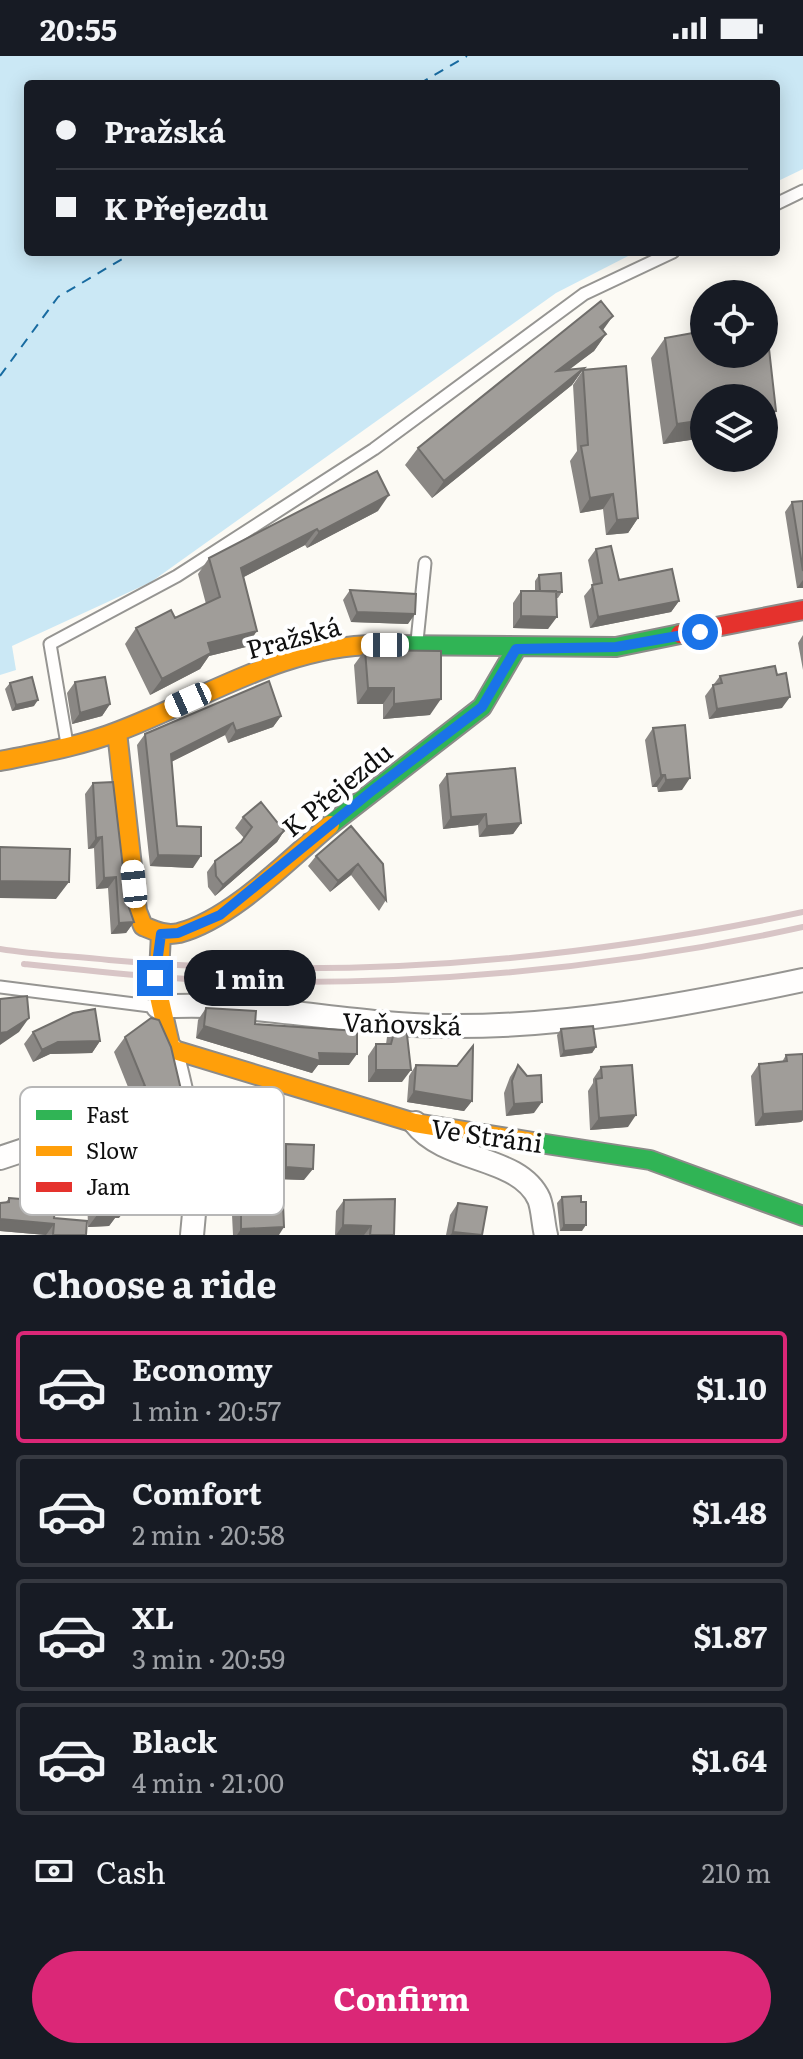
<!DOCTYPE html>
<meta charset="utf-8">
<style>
body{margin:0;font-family:Literata,serif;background:#242831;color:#f1f3f6;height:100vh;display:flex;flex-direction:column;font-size:30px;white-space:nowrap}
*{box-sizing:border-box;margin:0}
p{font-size:26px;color:#9ea1a6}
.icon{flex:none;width:44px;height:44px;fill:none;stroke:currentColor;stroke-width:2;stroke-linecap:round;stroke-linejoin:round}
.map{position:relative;height:1179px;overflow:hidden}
.side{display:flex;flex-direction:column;background:#171b24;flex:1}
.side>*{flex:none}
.banner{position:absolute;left:24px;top:24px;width:756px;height:176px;border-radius:8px;box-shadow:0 4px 20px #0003;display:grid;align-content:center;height:176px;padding:0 32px;background:#171b24}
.controls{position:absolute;left:690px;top:224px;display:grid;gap:16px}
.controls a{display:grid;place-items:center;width:88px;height:88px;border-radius:50%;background:#171b24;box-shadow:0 4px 20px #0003;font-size:40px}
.end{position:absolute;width:36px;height:36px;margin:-18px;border:10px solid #1a73e8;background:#fff;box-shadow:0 0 0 4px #fff}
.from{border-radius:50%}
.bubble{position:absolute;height:56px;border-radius:28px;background:#171b24;box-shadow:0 4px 20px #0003;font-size:26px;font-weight:700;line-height:56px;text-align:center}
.car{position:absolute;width:24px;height:48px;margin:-24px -12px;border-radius:10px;box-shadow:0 0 6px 2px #0007;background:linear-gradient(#fff 24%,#345 0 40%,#fff 0 76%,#345 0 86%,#fff 0)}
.banner b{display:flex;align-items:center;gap:28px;height:76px;font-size:30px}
.banner b+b{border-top:2px solid #363941}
.banner i{width:20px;height:20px;background:#f1f3f6}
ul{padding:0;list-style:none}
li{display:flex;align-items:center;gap:24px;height:112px;margin:0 16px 12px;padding:0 16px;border:4px solid #363941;border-radius:8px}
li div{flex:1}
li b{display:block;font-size:30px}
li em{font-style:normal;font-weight:700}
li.selected{border-color:#db2777}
li>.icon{width:72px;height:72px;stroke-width:1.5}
h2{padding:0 32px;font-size:36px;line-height:96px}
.pay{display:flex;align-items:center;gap:20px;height:88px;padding:0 32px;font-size:30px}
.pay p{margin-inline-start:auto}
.cta{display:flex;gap:16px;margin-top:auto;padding:16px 32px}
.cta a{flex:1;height:92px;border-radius:48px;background:#db2777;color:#fff;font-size:32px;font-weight:700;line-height:92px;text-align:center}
.status{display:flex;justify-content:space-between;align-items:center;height:56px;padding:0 40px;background:#171b24;direction:ltr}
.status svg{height:22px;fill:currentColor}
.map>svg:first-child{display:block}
.water{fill:#cbe8f5}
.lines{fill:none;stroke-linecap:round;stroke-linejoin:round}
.ferry{stroke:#186ba1;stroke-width:2;stroke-dasharray:10 8;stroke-linecap:butt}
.lane-casing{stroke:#969592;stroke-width:15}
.street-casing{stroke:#969592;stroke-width:26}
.fast-casing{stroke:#8c8b89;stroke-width:22}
.slow-casing{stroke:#8c8b89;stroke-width:22}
.jam-casing{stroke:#8c8b89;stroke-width:22}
.lane{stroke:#fffefd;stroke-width:11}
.street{stroke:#fffefd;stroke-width:22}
.fast{stroke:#30b455;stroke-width:18}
.slow{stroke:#ff9f0a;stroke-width:18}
.jam{stroke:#e5322d;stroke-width:18}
.rail{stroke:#d8c5c6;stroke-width:6}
.wall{fill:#8a8784}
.shaded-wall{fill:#706e6b}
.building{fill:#a09d99;stroke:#706e6b;stroke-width:2}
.route{stroke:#1a73e8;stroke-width:10}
.labels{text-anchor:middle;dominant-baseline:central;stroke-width:8;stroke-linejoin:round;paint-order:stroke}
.street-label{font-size:26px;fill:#0f0f0f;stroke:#fff}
.key{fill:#fff;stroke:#b7b7b7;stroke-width:2}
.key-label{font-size:22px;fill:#0f0f0f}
</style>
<div class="status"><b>20:55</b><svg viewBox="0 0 49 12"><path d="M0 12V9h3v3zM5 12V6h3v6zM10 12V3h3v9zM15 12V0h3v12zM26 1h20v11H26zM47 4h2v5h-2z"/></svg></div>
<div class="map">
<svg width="803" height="1179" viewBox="0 0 803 1179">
<rect width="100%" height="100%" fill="#fcfaf4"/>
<path class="water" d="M0,0H803V113L776,126V28H28V196H636L556,237L151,526L12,590L16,614L0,619Z"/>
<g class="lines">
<path class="ferry" d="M419,28L467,0
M0,320L58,241L134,196"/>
<g class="lane-casing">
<path id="lane" d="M776,148L803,135
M417,585L425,507
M67,688L50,588L177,520L374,393L584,238L673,196
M0,931L158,951"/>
</g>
<g class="street-casing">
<path id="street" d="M158,951C249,944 349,969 442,970C563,972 685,949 803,924
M171,993C187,1054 200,1116 192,1179
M415,1067C446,1107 519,1099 539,1143C543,1153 543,1168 546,1179
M0,1102L72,1078"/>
</g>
<g class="fast-casing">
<path id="fast" d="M379,589L616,591L680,578
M330,769L482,651L516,593
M533,1086L650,1104L803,1160"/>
</g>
<g class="slow-casing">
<path id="slow" d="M117,676L137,855L143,870C155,875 165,880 179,877C232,863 288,804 330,769
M0,705C40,697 81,690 119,675C204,643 286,588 379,589
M161,878L158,936L171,993L415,1067L533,1086"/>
</g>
<g class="jam-casing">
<path id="jam" d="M680,578L803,554"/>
</g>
<use href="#lane" class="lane"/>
<use href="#street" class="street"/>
<use href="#fast" class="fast"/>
<use href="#slow" class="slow"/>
<use href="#jam" class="jam"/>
<path class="rail" d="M0,893C36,899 73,900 109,904C341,925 576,905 803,856
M24,908C109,917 193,926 278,926C454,927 631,909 803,871"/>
</g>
<path class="wall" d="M766,266L776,355L764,372V342H704V382L663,388L651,302L665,282L704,275V298H764V267Z
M603,274L606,278L594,295L569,313L584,312L572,329L432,442L405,409L418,392Z
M583,314L638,462L628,477L606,479L603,453L580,457L570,405L577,395L573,329Z
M803,445V532H797L785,456L792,446Z
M378,455L307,492L305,489L244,521L246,591L209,600L200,613L150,639L125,588L136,572L175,562L206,548L198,518L209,502Z
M596,493L619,524L679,545L671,556L590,572L584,540L593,529L588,504Z
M539,519L562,536L558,542H556L548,573L513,572V547L521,535H535V525Z
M350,534L408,568L351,566L343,544Z
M803,579V614L798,587Z
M365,594L430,659L383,663V648H357L354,609Z
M720,620L782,652L709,663L705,640Z
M75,626L110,648L102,660L72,668L67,637Z
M10,627L34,650L12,655L5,633Z
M281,660L273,671L228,687L225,679L171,706L177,770L193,812L150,810L137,689L145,678Z
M653,672L682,734L658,736L657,731H652L645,684Z
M447,718L521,767L513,778L479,781L478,769L443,773L439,729Z
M93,727L127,846L134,866L126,877L111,878L108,832L96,833L94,792L88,793L85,738Z
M243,761L284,775L277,786L215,840L208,831L207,816L215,805L241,786L244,782L235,772Z
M351,770L386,844L379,855L351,819L330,836L308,810L316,800Z
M206,952L255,968L349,1009H318L312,1017L196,982L198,964Z
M396,969L402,1026H368V1000L376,988H386L387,981Z
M561,973L596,991L592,997L560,1001L557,979Z
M33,976L100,985L92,997L50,998L33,1006L24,988Z
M125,981L171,1054L134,1068L127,1048L132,1041L114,996Z
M803,998V1064L801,1066L755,1070L751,1020L759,1008L782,1006L786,999Z
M416,1009L472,1045L464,1055L407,1046L409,1020Z
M518,1009L534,1057L506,1060L504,1037L510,1021Z
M601,1011L628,1071L590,1074L588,1035L593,1027V1023Z
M286,1088L304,1124L277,1123L278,1100Z
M63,1106L74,1138L56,1135L59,1112Z
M95,1125L119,1162H115L109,1170L88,1171L87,1137Z
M562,1141L582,1175H560L557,1147Z
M9,1142L54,1162L86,1179H46L0,1175V1147L6,1146Z
M344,1144L394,1179H335L336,1155Z
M241,1147L279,1179H233L232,1159Z
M458,1147L482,1179H446L450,1159Z"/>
<path class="shaded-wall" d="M613,260L601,277L600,271Z
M606,278L594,295L545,332L557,315Z
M584,312L572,329L432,442L444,425Z
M776,355L764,372V356Z
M704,364V382L663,388L677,368Z
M613,438L603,453L580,457L590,442Z
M389,439L378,455L307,492L319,476Z
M638,462L628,477L606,479L617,464Z
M317,473L305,489L230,528L241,512Z
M803,524V532H797Z
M679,545L671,556L590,572L598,561Z
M357,556L415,558L408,568L351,566Z
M521,560L557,561L548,573L513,572Z
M257,575L246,591L209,600L200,613L150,639L162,623L208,587Z
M368,632H394L383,648H357Z
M790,641L782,652L709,663L717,653Z
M441,643L430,659L383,663L394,648Z
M38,644L34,650L12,655L16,649Z
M110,648L102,660L72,668L80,657Z
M281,660L273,671L228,687L236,675Z
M233,667L225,679L163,710L171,698Z
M661,719H665L657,731H652Z
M690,722L682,734L658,736L666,724Z
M486,758L478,769L443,773L451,761Z
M521,767L513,778L479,781L487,770Z
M284,775L277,786L215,840L223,829Z
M102,781L94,792L88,793L96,782Z
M158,799L201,800L193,812L150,810Z
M358,808L351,819L330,836L338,825Z
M116,821L108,832L96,833L104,822Z
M0,825L69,826L56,843L0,842Z
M134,866L126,877L111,878L119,867Z
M29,962L19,976L0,989V977Z
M204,970L319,997L357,998L349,1009H318L312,1017L196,982Z
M100,985L92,997L50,998L33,1006L42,994L58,986Z
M596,991L592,997L560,1001L564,995Z
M376,1014H411L402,1026H368Z
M414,1035L472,1045L464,1055L407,1046Z
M182,1038L171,1054L134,1068L145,1053Z
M542,1046L534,1057L506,1060L514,1048Z
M803,1055V1064L801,1066L755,1070L763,1058Z
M636,1059L628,1071L590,1074L599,1062Z
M286,1111L313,1113L304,1124L277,1123Z
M60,1129L78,1132L74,1138L56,1135Z
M117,1150H128L119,1162H115L109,1170L88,1171L97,1159Z
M0,1163L54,1168L46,1179L0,1175Z
M343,1169L371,1170L364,1179H336Z
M564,1169H586L582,1175H560Z
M284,1171L279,1179H237L241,1173Z
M453,1176L480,1179H450Z"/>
<path class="building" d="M601,245L613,260L600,271L606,278L557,315L584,312L444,425L418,392Z
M766,266L776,355L764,356V342H704V364L677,368L665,282L704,275V298H764V267Z
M626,310L638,462L617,464L613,438L590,442L581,390L588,389L583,314Z
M377,415L389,439L319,476L317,473L241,512L257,575L208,587L211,597L162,623L136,572L171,554L175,562L220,541L209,502Z
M803,445V515L792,446Z
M611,490L619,524L672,513L679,545L598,561L592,529L602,527L596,493Z
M561,517L562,536L540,535L539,519Z
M350,534L416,538L415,558L357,556Z
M521,535H556L557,561L521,560Z
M365,594L441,595V643L394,648V632H368Z
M775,610L777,619L786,617L790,641L717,653L713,629L722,627L720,620Z
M32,621L38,644L16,649L10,627Z
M105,621L110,648L80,657L75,626Z
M269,625L281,660L236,675L233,667L171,698L177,770L201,771V800L158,799L145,678Z
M685,669L690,722L666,724L665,719H661L653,672Z
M515,712L521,767L487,770L486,758L451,761L447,718Z
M113,726L127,846L134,866L119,867L116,821L104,822L102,781L96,782L93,727Z
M261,746L284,775L223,829L216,820L215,805L241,786L252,771L243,761Z
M351,770L383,808L386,844L358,808L338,825L316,800Z
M0,791L70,793L69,826L0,825Z
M27,940L29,962L7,976L0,977V943Z
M206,952L256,955L255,968L357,975V998L319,997L320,1005L204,970Z
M95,953L100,985L58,986L42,994L33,976L73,957Z
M151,962L159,964L171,991L182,1038L145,1053L138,1033L145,1030L125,981Z
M396,969L406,970L411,1014H376V988H391Z
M593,970L596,991L564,995L561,973Z
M473,990L472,1045L414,1035L416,1009L457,1010Z
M803,998V1055L763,1058L759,1008L787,1005L786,999Z
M518,1009L527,1020L541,1019L542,1046L514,1048L512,1025Z
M632,1009L636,1059L599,1062L596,1023L602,1022L601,1011Z
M286,1088L314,1089L313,1113L286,1111Z
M581,1140V1146H586V1169H564L562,1141Z
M9,1142L56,1146L54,1162L87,1165L86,1179H53L54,1168L0,1163V1147L9,1146Z
M395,1143L394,1179H370L371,1170L343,1169L344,1144Z
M283,1145L284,1171L241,1173V1147Z
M458,1147L487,1151L482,1179L453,1176Z"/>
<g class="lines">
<path class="route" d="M155,922L161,878L178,877L220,859L373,734L482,651L516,593L616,591L700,576"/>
</g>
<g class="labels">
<g class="street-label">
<text transform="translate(293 580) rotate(-15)">Pražská</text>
<text transform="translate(336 732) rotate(-39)">K Přejezdu</text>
<text transform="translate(402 966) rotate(2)">Vaňovská</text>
<text transform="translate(487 1078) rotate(8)">Ve Stráni</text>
</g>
</g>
<rect x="20" y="1031" width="264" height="128" rx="12" class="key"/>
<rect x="36" y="1054" width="36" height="10" fill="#30b455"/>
<rect x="36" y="1090" width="36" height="10" fill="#ff9f0a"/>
<rect x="36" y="1126" width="36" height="10" fill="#e5322d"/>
<g class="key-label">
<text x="86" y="1067">Fast</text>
<text x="86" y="1103">Slow</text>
<text x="86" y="1139">Jam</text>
</g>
</svg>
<div class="controls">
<a><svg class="icon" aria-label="locate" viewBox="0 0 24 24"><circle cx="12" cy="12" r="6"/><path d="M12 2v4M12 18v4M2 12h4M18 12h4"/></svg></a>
<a><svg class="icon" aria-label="layers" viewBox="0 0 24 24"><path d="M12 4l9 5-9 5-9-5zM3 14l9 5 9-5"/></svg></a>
</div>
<i class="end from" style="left:700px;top:576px"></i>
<i class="end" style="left:155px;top:922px"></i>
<div class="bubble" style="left:184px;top:894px;width:132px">1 min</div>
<i class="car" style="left:385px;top:589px;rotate:270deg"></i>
<i class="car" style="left:188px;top:644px;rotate:246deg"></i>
<i class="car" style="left:134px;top:828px;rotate:354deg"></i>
<div class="banner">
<b><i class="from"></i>Pražská</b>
<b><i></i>K Přejezdu</b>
</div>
</div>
<section class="side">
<h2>Choose a ride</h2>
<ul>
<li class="selected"><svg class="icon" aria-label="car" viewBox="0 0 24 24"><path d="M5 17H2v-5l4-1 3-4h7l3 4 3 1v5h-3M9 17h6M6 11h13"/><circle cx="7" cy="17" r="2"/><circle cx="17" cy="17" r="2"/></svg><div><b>Economy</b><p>1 min · 20:57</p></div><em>$1.10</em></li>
<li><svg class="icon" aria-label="car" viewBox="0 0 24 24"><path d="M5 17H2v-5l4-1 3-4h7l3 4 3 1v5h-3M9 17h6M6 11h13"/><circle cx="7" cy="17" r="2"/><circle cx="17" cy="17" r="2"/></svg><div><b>Comfort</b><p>2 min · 20:58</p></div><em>$1.48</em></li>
<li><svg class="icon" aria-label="car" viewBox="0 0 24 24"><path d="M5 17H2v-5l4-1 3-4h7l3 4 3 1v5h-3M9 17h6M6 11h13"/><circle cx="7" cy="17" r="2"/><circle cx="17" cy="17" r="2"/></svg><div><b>XL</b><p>3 min · 20:59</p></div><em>$1.87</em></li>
<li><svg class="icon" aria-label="car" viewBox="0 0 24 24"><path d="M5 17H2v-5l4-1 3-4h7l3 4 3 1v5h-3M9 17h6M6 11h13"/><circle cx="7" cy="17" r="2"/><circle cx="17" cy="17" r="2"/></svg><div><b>Black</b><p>4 min · 21:00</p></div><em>$1.64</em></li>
</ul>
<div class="pay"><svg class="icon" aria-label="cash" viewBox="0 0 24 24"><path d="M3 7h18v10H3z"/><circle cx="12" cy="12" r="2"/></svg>Cash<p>210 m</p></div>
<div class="cta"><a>Confirm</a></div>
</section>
